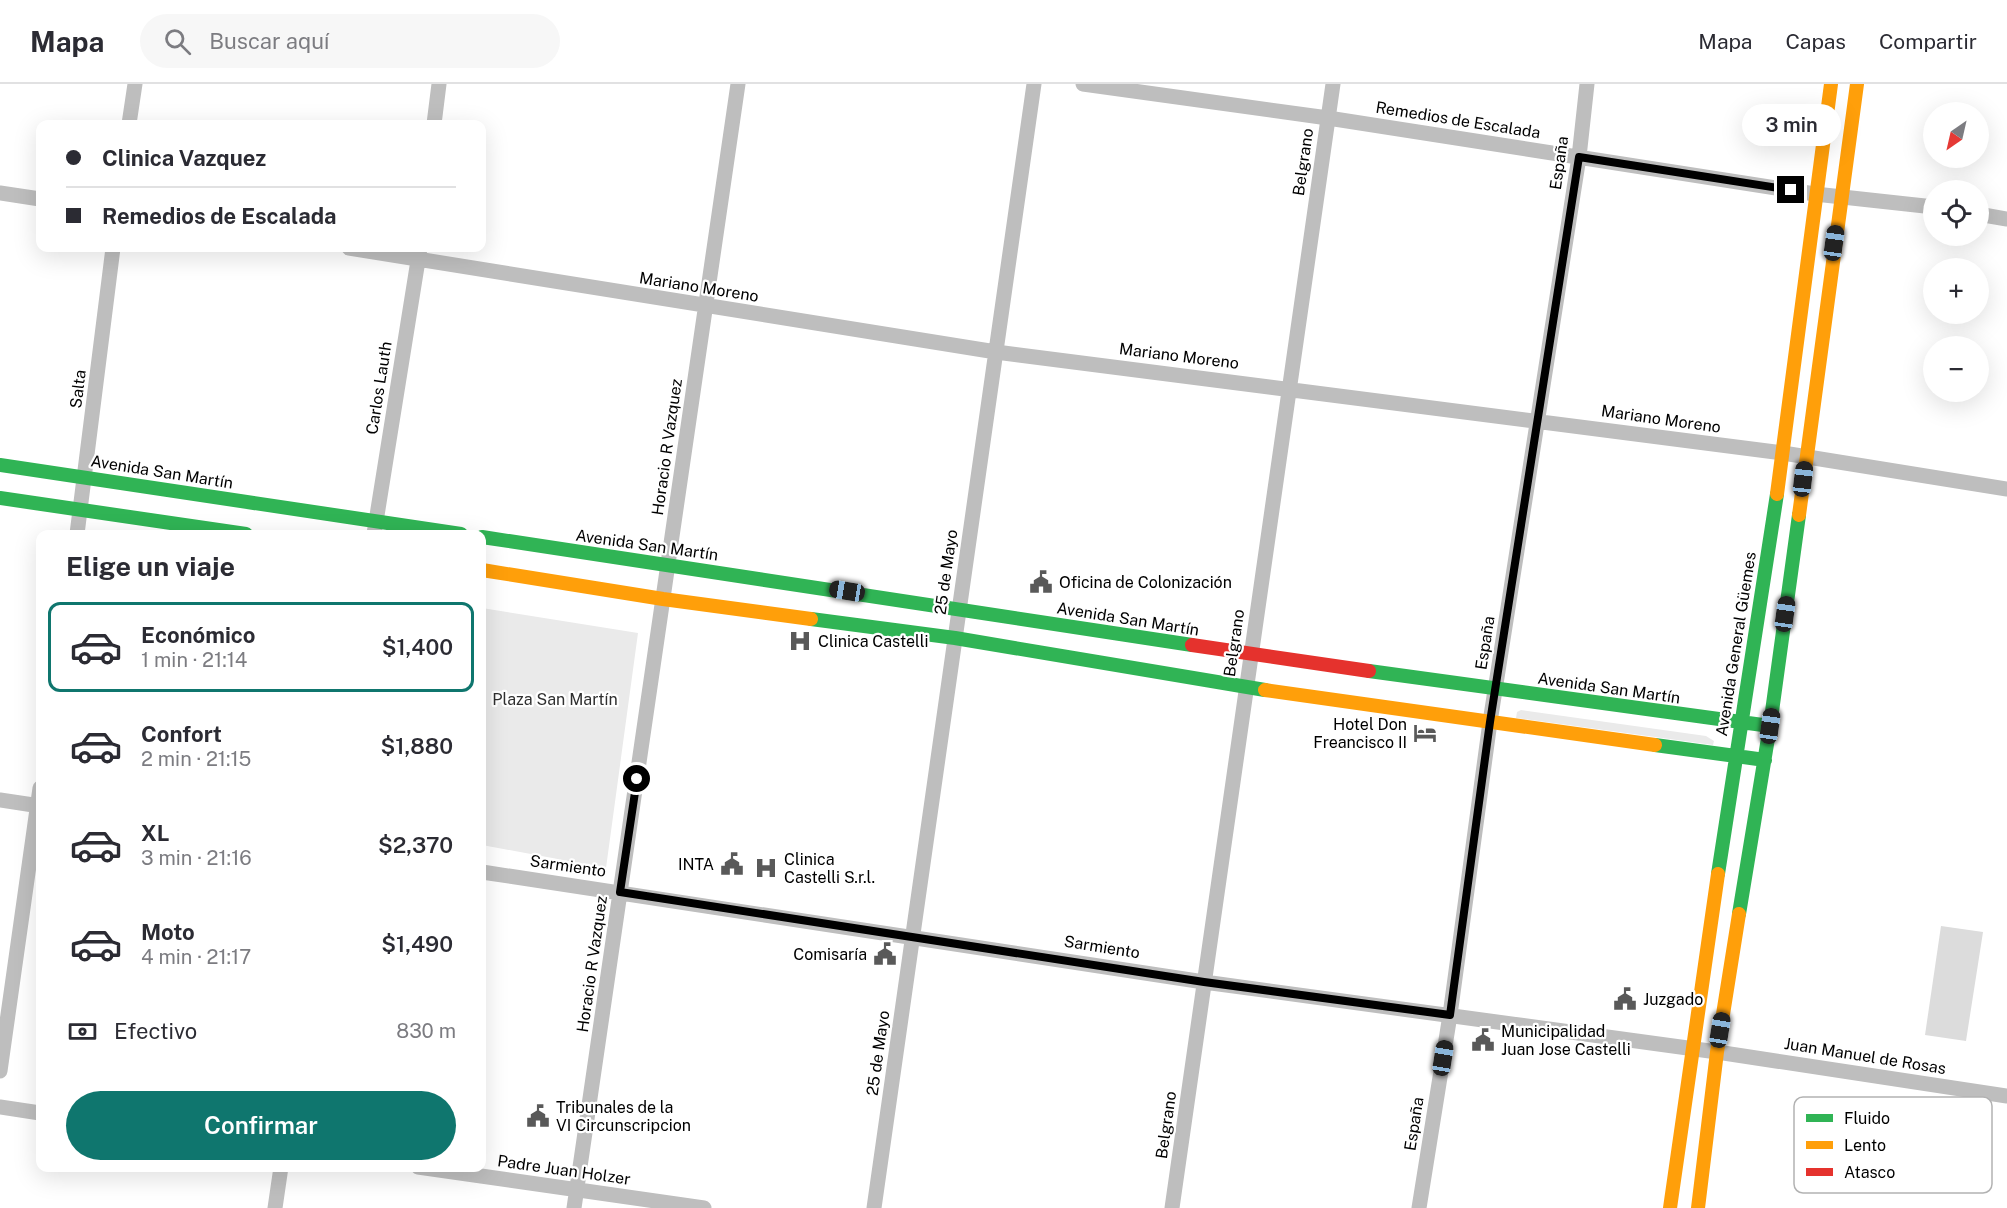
<!DOCTYPE html>
<html lang="es">
<meta charset="utf-8">
<style>
body{margin:0;font-family:"Public Sans",sans-serif;background:#f7f7f7;color:#2b2b33;height:100vh;display:flex;flex-direction:column;font-size:22px;white-space:nowrap}
*{box-sizing:border-box;margin:0}
p{font-size:20px;color:#7c7c81}
.icon{flex:none;width:33px;height:33px;fill:none;stroke:currentColor;stroke-width:2;stroke-linecap:round;stroke-linejoin:round}
.map{position:relative;flex:1;overflow:hidden}
.panel{position:absolute;left:36px;top:446px;width:450px;height:642px;display:flex;flex-direction:column;background:#fff;border-radius:12px;box-shadow:0 6px 24px #0002}
.panel>*{flex:none}
.hud{position:absolute;left:36px;top:36px;width:450px;height:132px;border-radius:12px;box-shadow:0 6px 24px #0002;display:grid;align-content:center;height:132px;padding:0 30px;background:#fff}
.needle{width:39px;rotate:214deg}
.tools{position:absolute;left:1923px;top:18px;display:grid;gap:12px}
.tools a{display:grid;place-items:center;width:66px;height:66px;border-radius:50%;background:#fff;box-shadow:0 6px 24px #0002;font-size:30px}
.end{position:absolute;width:27px;height:27px;margin:-14px;border:8px solid #000;background:#fff;box-shadow:0 0 0 3px #fff}
.from{border-radius:50%}
.bubble{position:absolute;height:42px;border-radius:21px;background:#fff;box-shadow:0 6px 24px #0002;font-size:20px;font-weight:600;line-height:42px;text-align:center}
.car{position:absolute;width:18px;height:36px;margin:-18px -9px;border-radius:8px;box-shadow:0 0 4px 2px #0007;background:linear-gradient(#222 24%,#8ab4d8 0 40%,#222 0 76%,#8ab4d8 0 86%,#222 0)}
.hud b{display:flex;align-items:center;gap:21px;height:57px;font-size:22px}
.hud b+b{border-top:2px solid #e1e1e2}
.hud i{width:15px;height:15px;background:#2b2b33}
ul{padding:0;list-style:none}
li{display:flex;align-items:center;gap:18px;height:90px;margin:0 12px 9px;padding:0 18px;border:3px solid transparent;border-radius:12px}
li div{flex:1}
li b{display:block;font-size:22px}
li em{font-style:normal;font-weight:600}
li.current{border-color:#0f766e}
li>.icon{width:54px;height:54px;stroke-width:1.5}
h2{padding:0 30px;font-size:27px;line-height:72px}
.pay{display:flex;align-items:center;gap:15px;height:66px;padding:0 30px;font-size:22px}
.pay p{margin-inline-start:auto}
.cta{display:flex;gap:12px;margin-top:auto;padding:12px 30px}
.cta a{flex:1;height:69px;border-radius:36px;background:#0f766e;color:#fff;font-size:24px;font-weight:600;line-height:69px;text-align:center}
header{display:flex;align-items:center;gap:36px;box-sizing:border-box;height:84px;padding:0 30px;background:#fff;border-bottom:2px solid #e1e1e2}
header strong{font-size:28px}
nav{display:flex;gap:33px;margin-inline-start:auto;font-size:21px}
.search{width:420px;height:54px;background:#f7f7f7;display:flex;align-items:center;gap:15px;box-sizing:border-box;padding:0 21px;border-radius:33px;color:#7c7c81;font-size:22px}
.map>svg:first-child{display:block}
.green{fill:#eaeaea}
.building{fill:#dcdcdc}
.lines{fill:none;stroke-linecap:round;stroke-linejoin:round}
.street{stroke:#bebebe;stroke-width:15}
.fast{stroke:#30b455;stroke-width:14}
.slow{stroke:#ff9f0a;stroke-width:14}
.jam{stroke:#e5322d;stroke-width:14}
.route{stroke:#000;stroke-width:8}
.labels{text-anchor:middle;dominant-baseline:central;stroke-width:4.5;stroke-linejoin:round;paint-order:stroke}
.street-label{font-size:16px;fill:#000;stroke:#fff}
.poi-label{font-size:16px;fill:#000;stroke:#fff;text-anchor:start}
.park-label{font-size:16px;fill:#2f2f2f;stroke:#fff}
.key{fill:#fff;stroke:#b2b2b2;stroke-width:1.5}
.key-label{font-size:16px;fill:#000}
</style>
<header>
<strong>Mapa</strong>
<div class="search"><svg class="icon" aria-label="search" viewBox="0 0 24 24"><circle cx="10" cy="10" r="6"/><path d="M15 15l6 6"/></svg>Buscar aquí</div>
<nav><a>Mapa</a><a>Capas</a><a>Compartir</a></nav>
</header>
<div class="map">
<svg width="2007" height="1124" viewBox="0 0 2007 1124">
<rect width="100%" height="100%" fill="#fff"/>
<path class="green" d="M482,524L638,549L606,784L482,761Z
M1521,626L1706,652L1714,657L1713,661L1516,634L1517,628Z"/>
<path class="building" d="M1941,842L1983,848L1966,957L1925,951Z"/>
<g class="lines">
<path class="street" d="M1083,0L1328,34L1815,110L1934,123
M129,40L135,0
M434,40L439,0
M0,109L40,115
M1978,130L2007,135
M349,164L996,268L1783,369L2007,405
M77,450L113,164
M374,450L420,164
M0,716L40,722
M482,788L1204,898L1717,968L2007,1012
M0,987L40,704
M0,1023L40,1029
M418,1083L704,1124
M275,1124L281,1083
M574,1124L738,0
M874,1124L1034,0
M1172,1124L1333,0
M1419,1124L1450,931L1490,638L1579,73L1587,0"/>
<path class="fast" d="M0,381L461,450
M0,414L246,450
M482,453L1192,561
M811,535L955,554L1265,606
M1369,587L1770,642
M1655,661L1765,676
M1718,790L1777,410
M1739,830L1770,642L1799,431"/>
<path class="slow" d="M1777,410L1831,0
M1799,431L1857,0
M482,486L663,515L811,535
M1265,606L1655,661
M1670,1124L1718,790
M1698,1124L1717,968L1739,830"/>
<path class="jam" d="M1192,561L1369,587"/>
</g>
<g class="lines">
<path class="route" d="M637,695L620,808L1204,898L1450,931L1490,638L1579,73L1791,106"/>
</g>
<defs>
<g id="civic-bare" transform="scale(1.8)"><path d="M-.6-6.5H3V-4.5H.6V-3L4-1V1h2V6H-6V1h2V-1L-.6-3ZM-1.2 2.5V6h2.4V2.5Z" fill="#595959" stroke="#fff" stroke-width="2.5" paint-order="stroke"/></g>
<g id="hospital-bare" transform="scale(1.8)"><path d="M-5-5h3v3.5h4V-5h3V5h-3V1.5h-4V5h-3Z" fill="#595959" stroke="#fff" stroke-width="2.5" paint-order="stroke"/></g>
<g id="hotel-bare" transform="scale(1.8)"><path d="M-6-4.5h1.5V1H6V5H4.5V3h-9V5H-6ZM-4 0a1.8 1.8 0 1 1 3.6 0ZM.5 0V-2.5h3Q6-2.5 6 0Z" fill="#595959" stroke="#fff" stroke-width="2.5" paint-order="stroke"/></g>
</defs>
<g fill-rule="evenodd">
<use href="#civic-bare" x="1041" y="498"/>
<use href="#hospital-bare" x="800" y="557"/>
<use href="#hotel-bare" x="1425" y="649"/>
<use href="#civic-bare" x="732" y="780"/>
<use href="#hospital-bare" x="766" y="784"/>
<use href="#civic-bare" x="885" y="870"/>
<use href="#civic-bare" x="1625" y="915"/>
<use href="#civic-bare" x="1483" y="956"/>
<use href="#civic-bare" x="538" y="1032"/>
</g>
<g class="labels">
<g class="street-label">
<text transform="translate(1458 36) rotate(9)">Remedios de Escalada</text>
<text transform="translate(1303 78) rotate(-82)">Belgrano</text>
<text transform="translate(1559 79) rotate(-82)">España</text>
<text transform="translate(699 203) rotate(9)">Mariano Moreno</text>
<text transform="translate(1179 272) rotate(7)">Mariano Moreno</text>
<text transform="translate(379 304) rotate(-81)">Carlos Lauth</text>
<text transform="translate(78 305) rotate(-83)">Salta</text>
<text transform="translate(1661 335) rotate(8)">Mariano Moreno</text>
<text transform="translate(667 363) rotate(-82)">Horacio R Vazquez</text>
<text transform="translate(162 388) rotate(9)">Avenida San Martín</text>
<text transform="translate(647 461) rotate(8)">Avenida San Martín</text>
<text transform="translate(946 488) rotate(-82)">25 de Mayo</text>
<text transform="translate(1128 535) rotate(9)">Avenida San Martín</text>
<text transform="translate(1234 559) rotate(-82)">Belgrano</text>
<text transform="translate(1485 559) rotate(-81)">España</text>
<text transform="translate(1736 560) rotate(-81)">Avenida General Güemes</text>
<text transform="translate(1609 604) rotate(8)">Avenida San Martín</text>
<text transform="translate(568 782) rotate(8)">Sarmiento</text>
<text transform="translate(1102 863) rotate(9)">Sarmiento</text>
<text transform="translate(592 880) rotate(-82)">Horacio R Vazquez</text>
<text transform="translate(878 969) rotate(-82)">25 de Mayo</text>
<text transform="translate(1865 972) rotate(9)">Juan Manuel de Rosas</text>
<text transform="translate(1414 1040) rotate(-81)">España</text>
<text transform="translate(1166 1041) rotate(-82)">Belgrano</text>
<text transform="translate(564 1086) rotate(8)">Padre Juan Holzer</text>
</g>
<g class="poi-label">
<text x="1059" y="498">Oficina de Colonización</text>
<text x="818" y="557">Clinica Castelli</text>
<text x="1407" y="640" text-anchor="end">Hotel Don<tspan x="1407" dy="18">Freancisco II</tspan></text>
<text x="784" y="775">Clinica<tspan x="784" dy="18">Castelli S.r.l.</tspan></text>
<text x="714" y="780" text-anchor="end">INTA</text>
<text x="867" y="870" text-anchor="end">Comisaría</text>
<text x="1643" y="915">Juzgado</text>
<text x="1501" y="947">Municipalidad<tspan x="1501" dy="18">Juan Jose Castelli</tspan></text>
<text x="556" y="1023">Tribunales de la<tspan x="556" dy="18">VI Circunscripcion</tspan></text>
</g>
<g class="park-label">
<text x="555" y="615">Plaza San Martín</text>
</g>
</g>
<rect x="1794" y="1013" width="198" height="96" rx="9" class="key"/>
<rect x="1806" y="1030" width="27" height="8" fill="#30b455"/>
<rect x="1806" y="1057" width="27" height="8" fill="#ff9f0a"/>
<rect x="1806" y="1084" width="27" height="8" fill="#e5322d"/>
<g class="key-label">
<text x="1844" y="1040">Fluido</text>
<text x="1844" y="1067">Lento</text>
<text x="1844" y="1094">Atasco</text>
</g>
</svg>
<div class="tools">
<a><svg class="needle" viewBox="-14 -14 28 28"><path d="M0-13l5 13h-10z" fill="#e53935"/><path d="M0 13l5-13h-10z" fill="#7c7c81"/></svg></a>
<a><svg class="icon" aria-label="locate" viewBox="0 0 24 24"><circle cx="12" cy="12" r="6"/><path d="M12 2v4M12 18v4M2 12h4M18 12h4"/></svg></a>
<a>+</a>
<a>−</a>
</div>
<i class="end from" style="left:637px;top:695px"></i>
<i class="end" style="left:1791px;top:106px"></i>
<div class="bubble" style="left:1742px;top:20px;width:99px">3 min</div>
<i class="car" style="left:1834px;top:159px;rotate:8deg"></i>
<i class="car" style="left:1803px;top:395px;rotate:7deg"></i>
<i class="car" style="left:847px;top:507px;rotate:279deg"></i>
<i class="car" style="left:1785px;top:530px;rotate:8deg"></i>
<i class="car" style="left:1770px;top:642px;rotate:8deg"></i>
<i class="car" style="left:1720px;top:946px;rotate:9deg"></i>
<i class="car" style="left:1443px;top:974px;rotate:9deg"></i>
<div class="hud">
<b><i class="from"></i>Clinica Vazquez</b>
<b><i></i>Remedios de Escalada</b>
</div>
<section class="panel">
<h2>Elige un viaje</h2>
<ul>
<li class="current"><svg class="icon" aria-label="car" viewBox="0 0 24 24"><path d="M5 17H2v-5l4-1 3-4h7l3 4 3 1v5h-3M9 17h6M6 11h13"/><circle cx="7" cy="17" r="2"/><circle cx="17" cy="17" r="2"/></svg><div><b>Económico</b><p>1 min · 21:14</p></div><em>$1,400</em></li>
<li><svg class="icon" aria-label="car" viewBox="0 0 24 24"><path d="M5 17H2v-5l4-1 3-4h7l3 4 3 1v5h-3M9 17h6M6 11h13"/><circle cx="7" cy="17" r="2"/><circle cx="17" cy="17" r="2"/></svg><div><b>Confort</b><p>2 min · 21:15</p></div><em>$1,880</em></li>
<li><svg class="icon" aria-label="car" viewBox="0 0 24 24"><path d="M5 17H2v-5l4-1 3-4h7l3 4 3 1v5h-3M9 17h6M6 11h13"/><circle cx="7" cy="17" r="2"/><circle cx="17" cy="17" r="2"/></svg><div><b>XL</b><p>3 min · 21:16</p></div><em>$2,370</em></li>
<li><svg class="icon" aria-label="car" viewBox="0 0 24 24"><path d="M5 17H2v-5l4-1 3-4h7l3 4 3 1v5h-3M9 17h6M6 11h13"/><circle cx="7" cy="17" r="2"/><circle cx="17" cy="17" r="2"/></svg><div><b>Moto</b><p>4 min · 21:17</p></div><em>$1,490</em></li>
</ul>
<div class="pay"><svg class="icon" aria-label="cash" viewBox="0 0 24 24"><path d="M3 7h18v10H3z"/><circle cx="12" cy="12" r="2"/></svg>Efectivo<p>830 m</p></div>
<div class="cta"><a>Confirmar</a></div>
</section>
</div>
